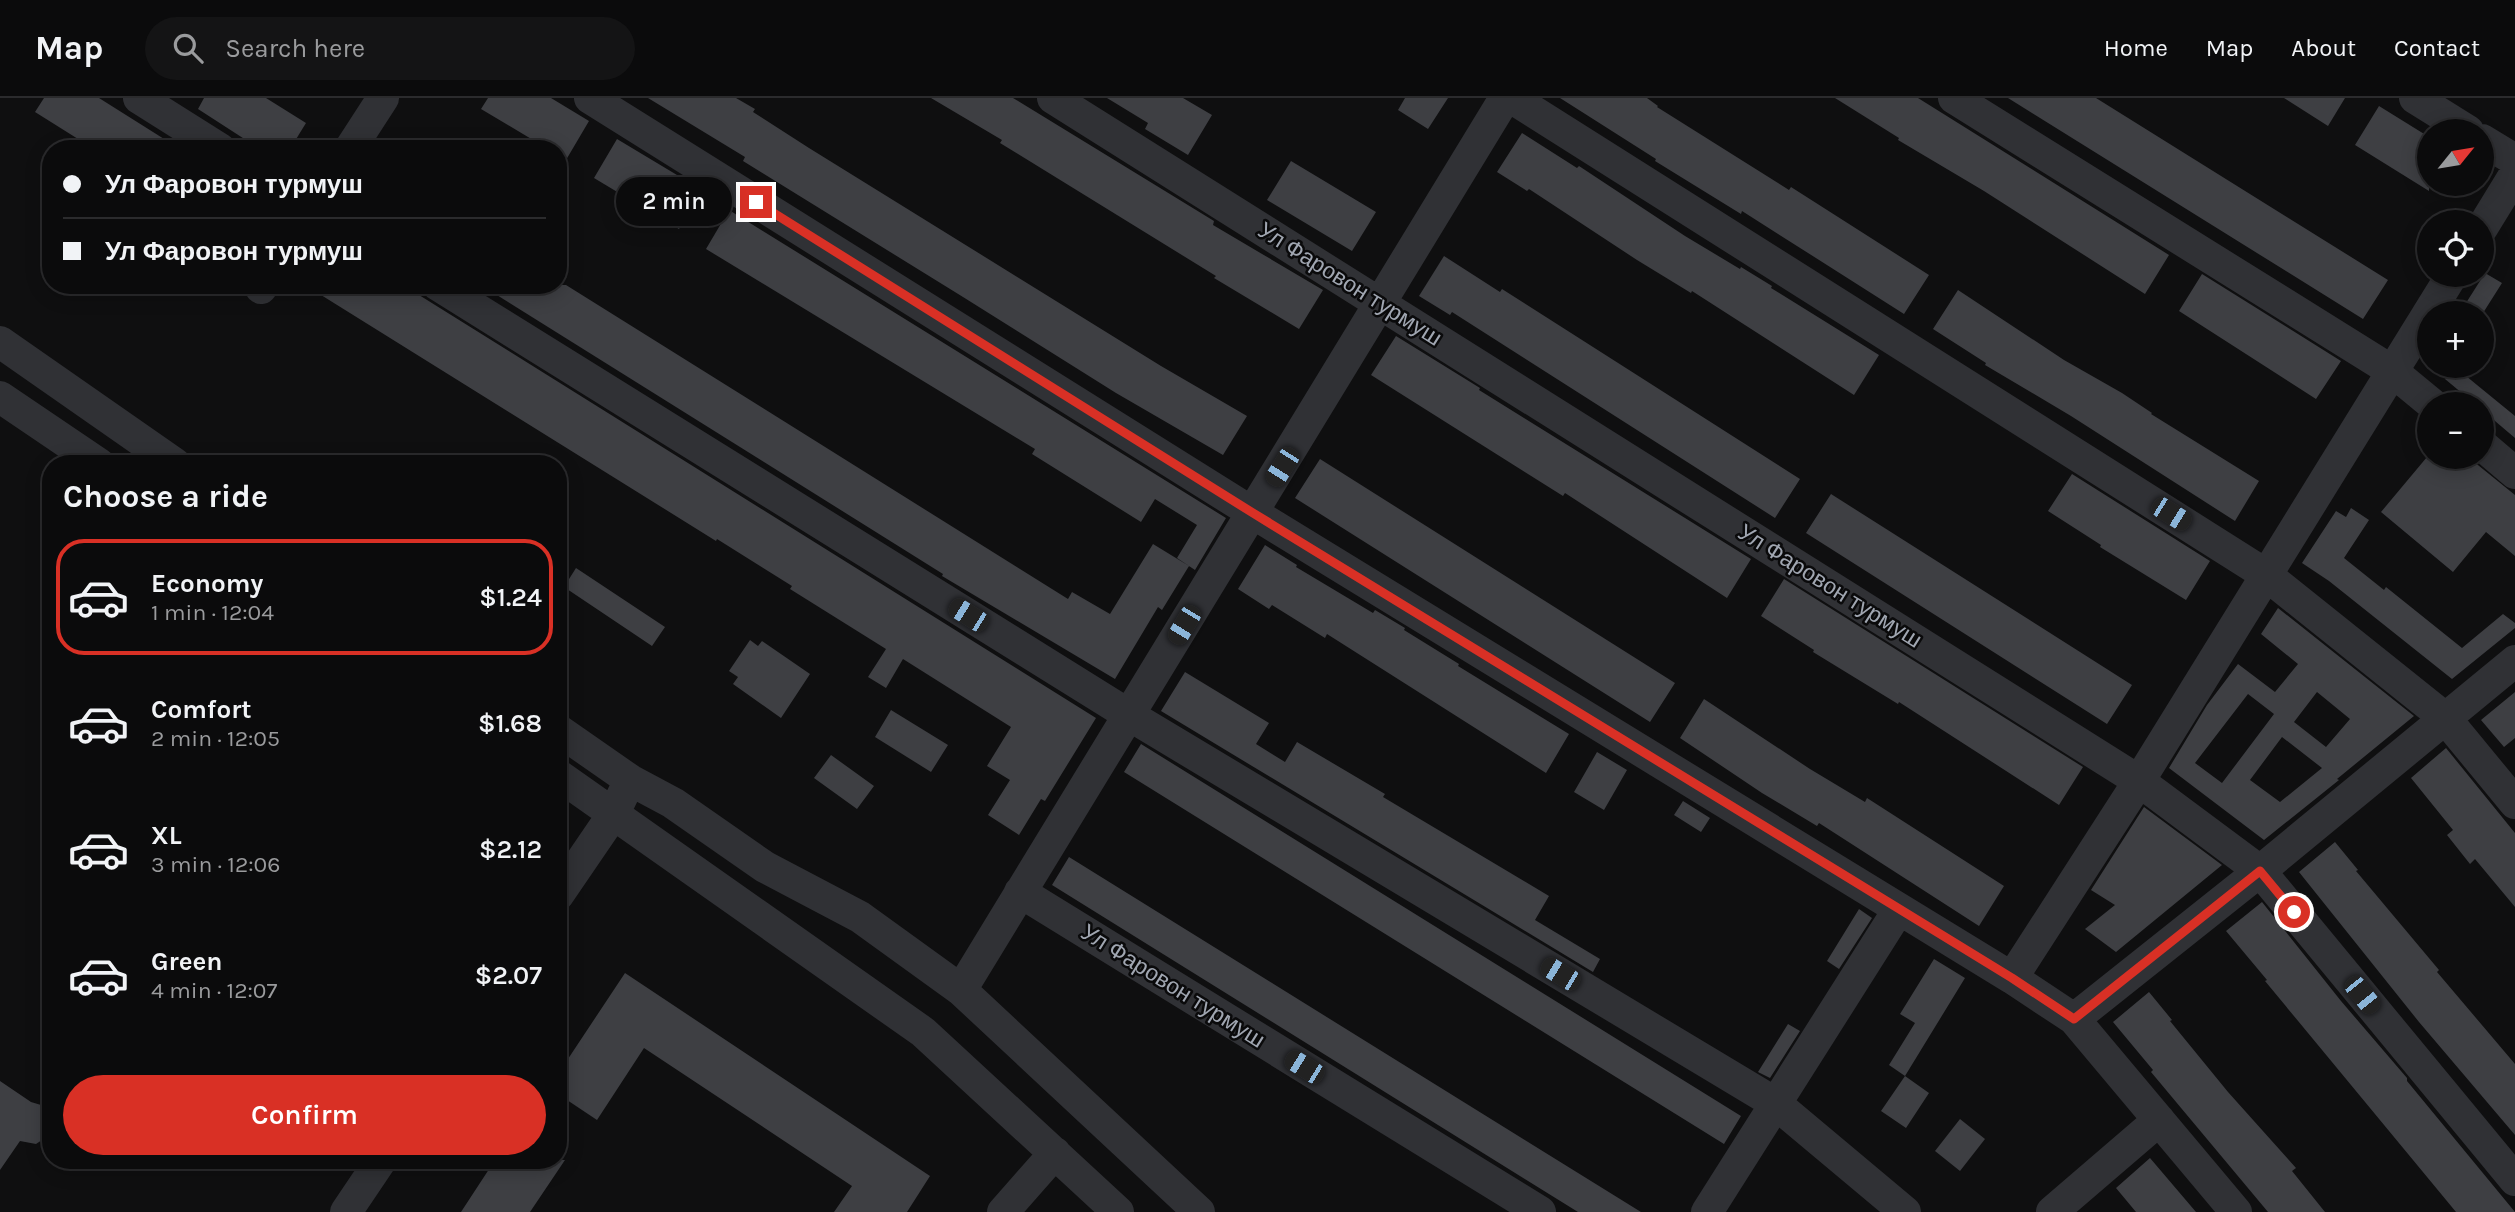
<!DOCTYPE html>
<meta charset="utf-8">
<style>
body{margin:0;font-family:Karla,sans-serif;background:#141415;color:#f1f3f6;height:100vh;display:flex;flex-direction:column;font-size:26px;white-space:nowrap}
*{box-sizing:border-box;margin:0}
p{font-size:23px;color:#9a9b9d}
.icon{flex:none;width:38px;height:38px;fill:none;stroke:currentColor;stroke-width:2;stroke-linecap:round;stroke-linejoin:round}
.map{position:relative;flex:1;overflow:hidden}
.panel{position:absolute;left:42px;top:357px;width:525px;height:714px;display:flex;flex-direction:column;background:#0b0b0c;border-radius:28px;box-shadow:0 4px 18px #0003,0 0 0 2px #2b2b2d}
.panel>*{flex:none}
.top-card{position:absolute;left:42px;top:42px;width:525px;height:154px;border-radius:28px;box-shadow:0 4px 18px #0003,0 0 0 2px #2b2b2d;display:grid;align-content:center;height:154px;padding:0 21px;background:#0b0b0c}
.needle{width:46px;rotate:60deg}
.controls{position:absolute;left:2417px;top:21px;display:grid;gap:14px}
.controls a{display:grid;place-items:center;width:77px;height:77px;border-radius:50%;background:#0b0b0c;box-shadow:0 4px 18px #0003,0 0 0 2px #2b2b2d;font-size:35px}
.end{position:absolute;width:32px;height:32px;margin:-16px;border:9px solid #d93025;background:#fff;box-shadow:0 0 0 4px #fff}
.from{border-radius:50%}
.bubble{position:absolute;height:49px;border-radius:24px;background:#0b0b0c;box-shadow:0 4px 18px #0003,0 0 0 2px #2b2b2d;font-size:23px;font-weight:600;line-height:49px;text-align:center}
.car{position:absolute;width:21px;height:42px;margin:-21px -10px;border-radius:9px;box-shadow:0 0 5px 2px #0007;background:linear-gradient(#222 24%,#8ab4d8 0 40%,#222 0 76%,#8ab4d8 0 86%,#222 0)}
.top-card b{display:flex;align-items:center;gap:24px;height:66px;font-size:26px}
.top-card b+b{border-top:2px solid #2b2b2d}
.top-card i{width:18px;height:18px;background:#f1f3f6}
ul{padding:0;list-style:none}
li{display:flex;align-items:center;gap:21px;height:116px;margin:0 14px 10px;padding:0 7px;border:4px solid transparent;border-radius:28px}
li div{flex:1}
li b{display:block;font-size:26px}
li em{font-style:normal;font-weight:600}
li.selected{border-color:#d93025}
li>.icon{width:63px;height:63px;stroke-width:1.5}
h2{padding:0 21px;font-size:32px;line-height:84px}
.primary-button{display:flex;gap:14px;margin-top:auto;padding:14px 21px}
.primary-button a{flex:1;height:80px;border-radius:42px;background:#d93025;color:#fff;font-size:28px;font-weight:600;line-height:80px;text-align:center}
header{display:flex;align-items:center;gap:42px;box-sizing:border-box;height:98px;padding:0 35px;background:#0b0b0c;border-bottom:2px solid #2b2b2d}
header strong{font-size:33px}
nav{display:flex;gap:38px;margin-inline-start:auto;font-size:24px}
.search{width:490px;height:63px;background:#141415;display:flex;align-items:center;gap:18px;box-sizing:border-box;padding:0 24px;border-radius:38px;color:#9a9b9d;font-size:26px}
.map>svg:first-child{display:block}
.building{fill:#3e3f43;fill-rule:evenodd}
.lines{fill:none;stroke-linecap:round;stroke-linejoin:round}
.minor{stroke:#303135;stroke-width:32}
.route{stroke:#d93025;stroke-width:9}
.labels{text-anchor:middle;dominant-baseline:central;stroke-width:5;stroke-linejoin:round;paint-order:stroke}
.street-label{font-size:23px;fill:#a0a6b1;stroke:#0a0a0b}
</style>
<header>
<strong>Map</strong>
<div class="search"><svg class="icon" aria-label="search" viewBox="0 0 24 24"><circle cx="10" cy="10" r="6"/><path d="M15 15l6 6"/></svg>Search here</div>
<nav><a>Home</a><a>Map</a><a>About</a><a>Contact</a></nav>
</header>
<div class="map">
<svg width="2515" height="1114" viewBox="0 0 2515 1114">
<rect width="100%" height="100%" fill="#0f0f10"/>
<path class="building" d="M44,0H99L180,51H94L35,14Z
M204,0H266L306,25L290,51H260L198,11Z
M488,0H551L589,23L566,62L558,57V51H548L481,11Z
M648,0H736L755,11L753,14L809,50L1161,268L1247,318L1223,357L1116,295L963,199L743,63L745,59Z
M931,0H1013L1214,123L1213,127L1323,192L1299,231L1214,180L1216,178L1000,45L1002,42Z
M1107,0H1183L1212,17L1188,57L1145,31L1148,25Z
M1405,0H1448L1428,31L1398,12Z
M1560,0H1647L1658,8L1657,9L1735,58L1789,92L1791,89L1929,177L1904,216L1742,113L1741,116L1655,63L1656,61Z
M1835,0H1918L2169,157L2145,196L1984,93L1898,42L1899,40Z
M2008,0H2096L2388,182L2363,221Z
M2284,0H2345L2328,28Z
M2379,8L2429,39V93L2355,47Z
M1522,35L1577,70L1579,68L1685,138L1740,171L1741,169L1772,188L1771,190L1879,257L1854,297L1692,193L1691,195L1637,162L1529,91L1527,93L1497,74Z
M617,41L702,92L679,131L594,80Z
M1291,63L1376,114L1352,153L1267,102Z
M729,112L1226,420L1195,472L1177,460L1197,427L1155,401L1141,424L1032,356L1035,351L706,151Z
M1444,158L1500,194L1502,191L1800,381L1775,420L1452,214L1450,217L1419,198Z
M2485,175L2502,185L2483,215L2466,205Z
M2202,176L2341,263L2316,301L2179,213Z
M305,187H403L1096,620L1045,703L1041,701L1019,737L988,717L1010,682L987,668L1011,629L903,561L886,590L868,579L886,551L790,491L792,488L717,441L716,443Z
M481,187H566L1068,501L1072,494L1110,516L1153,446L1189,468L1162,512L1158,509L1115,581L942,478L943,476Z
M1958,192L2064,262L2122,295L2152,315L2151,316L2259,383L2235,423L2071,318L1985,267L1986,265L1933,231Z
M1396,238L1480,290L1479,292L1751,461L1727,500L1565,395L1563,398L1371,277Z
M2455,269L2515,318V340L2482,312V306H2475L2445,281Z
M2427,359H2468L2515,397V458L2486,434L2453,474L2381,414Z
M1320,361L1675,585L1650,624L1295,400Z
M2072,376L2210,463L2186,502L2100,449L2101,447L2048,413Z
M1831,396L2132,587L2107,626L1806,435Z
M2351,410L2369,422L2344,460L2384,492L2386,489L2462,550L2503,516L2515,525V530L2452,581L2329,483L2302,465L2336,413L2346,419Z
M1265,447L1297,467L1296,469L1373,515L1375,512L1405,530L1404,532L1459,566L1458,568L1569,636L1546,675L1327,536L1325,540L1272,507L1269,511L1238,491Z
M576,470L665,529L652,548L564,489Z
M1784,481L2083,669L2059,707L1899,604L1898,606L1813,554L1814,552L1761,518Z
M2278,510L2414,618L2337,681L2339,682L2264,742L2169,670L2207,607L2238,566L2275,594L2298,566L2261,536ZM2317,594L2350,621L2326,649L2294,624ZM2248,596L2274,616L2222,685L2195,665ZM2282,639L2322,670L2280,704L2250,682Z
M750,542L758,548L762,543L810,576L781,620L733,586L738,579L729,573Z
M1185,574L1269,625L1256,646L1285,664L1297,644L1385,696L1383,699L1549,798L1535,822L1600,861L1593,874L1161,613Z
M2515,594V640L2504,649L2481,622Z
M1704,601L1810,671L1865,704L1867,700L2004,788L1979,828L1819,725L1817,728L1762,695L1680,640Z
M891,612L948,647L931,674L875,639Z
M1141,646L1741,1018L1724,1046L1124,674Z
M2446,650L2515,735V809L2475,761L2470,766L2447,737L2453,732L2411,680Z
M1597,654L1627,672L1604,712L1574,694Z
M831,657L874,688L857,711L814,680Z
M1683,703L1710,720L1701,734L1674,717Z
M2144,709L2222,767L2116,854L2085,831L2115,807L2091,792Z
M2335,744L2358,772L2356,773L2439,872L2437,874L2515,966V1037L2419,924L2299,774Z
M1069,759L1549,1057L1641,1114H1578L1052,787Z
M2262,804L2341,903L2407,980V983L2515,1114H2456L2265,883L2267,882L2226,833Z
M1859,811L1872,820L1839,871L1827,863Z
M1934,861L1965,880L1905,978L1889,967L1915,925L1900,916Z
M625,875L930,1078L907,1114H834L852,1088L644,950L597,1022L558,996V976Z
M2149,894L2172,922L2170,923L2228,994L2296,1070L2292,1073L2325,1114H2268L2151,974L2153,972L2113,924Z
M1788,926L1800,933L1770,980L1758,974Z
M1905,978L1929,995L1906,1030L1881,1013Z
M0,983L31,1004L41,1007L51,1018V1033L48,1038L36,1046L20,1043L0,1072Z
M1960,1021L1985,1041L1960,1073L1935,1053Z
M2150,1060L2196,1114H2136L2116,1090Z
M495,1062H565L530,1114H461Z"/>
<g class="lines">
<path class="minor" d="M139,0L220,51
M590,0L1253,415L2012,880L2074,921L2236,1114
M1053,0L2139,683L2260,773L2515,1082
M1512,0L2265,476L2445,620L2515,705
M1954,0L2392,273L2432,306
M2415,0L2468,33
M2482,42L2515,62
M350,51L383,0
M2482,130L2515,76
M438,187L1129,617L1775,1005L1905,1114
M261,190L263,187
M0,244L175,366
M0,299L99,366
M2482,347L2515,375
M558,632L630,682
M558,677L923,934L1118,1114
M1020,794L1540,1114
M558,797L614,715L630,682L673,705L765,769L860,819L961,892L1199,1114
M2012,880L2139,683L2452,177
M961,892L1505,0
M2074,921L2260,773L2515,563
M346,1114L381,1062
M1003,1114L1055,1055
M1707,1114L1899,811
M2052,1114L2159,1022"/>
</g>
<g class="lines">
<path class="route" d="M756,104L1253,415L2012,880L2074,921L2260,773L2294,814"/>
</g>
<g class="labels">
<g class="street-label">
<text transform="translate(1350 186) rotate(32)">Ул Фаровон турмуш</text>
<text transform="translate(1830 488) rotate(32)">Ул Фаровон турмуш</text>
<text transform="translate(1173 888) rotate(32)">Ул Фаровон турмуш</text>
</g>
</g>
</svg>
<div class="controls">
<a><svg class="needle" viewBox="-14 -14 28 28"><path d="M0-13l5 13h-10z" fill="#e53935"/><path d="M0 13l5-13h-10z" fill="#9a9b9d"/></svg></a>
<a><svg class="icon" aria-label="locate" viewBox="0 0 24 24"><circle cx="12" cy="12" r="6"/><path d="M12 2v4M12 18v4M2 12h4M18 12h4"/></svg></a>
<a>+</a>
<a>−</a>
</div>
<i class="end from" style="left:2294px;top:814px"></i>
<i class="end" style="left:756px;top:104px"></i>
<div class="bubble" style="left:616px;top:79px;width:116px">2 min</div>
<i class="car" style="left:1282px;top:369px;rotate:212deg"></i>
<i class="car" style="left:2171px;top:416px;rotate:122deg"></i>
<i class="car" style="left:968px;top:517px;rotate:302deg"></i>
<i class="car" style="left:1184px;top:527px;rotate:211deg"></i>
<i class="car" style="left:1560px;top:876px;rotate:301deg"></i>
<i class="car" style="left:2362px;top:897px;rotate:141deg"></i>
<i class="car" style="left:1304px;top:969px;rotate:302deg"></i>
<div class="top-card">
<b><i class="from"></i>Ул Фаровон турмуш</b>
<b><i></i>Ул Фаровон турмуш</b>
</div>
<section class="panel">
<h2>Choose a ride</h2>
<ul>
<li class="selected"><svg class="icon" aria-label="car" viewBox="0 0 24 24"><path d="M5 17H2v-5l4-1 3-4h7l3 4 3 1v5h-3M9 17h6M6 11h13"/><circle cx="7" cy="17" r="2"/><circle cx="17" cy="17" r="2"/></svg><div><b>Economy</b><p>1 min · 12:04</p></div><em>$1.24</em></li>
<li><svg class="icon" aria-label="car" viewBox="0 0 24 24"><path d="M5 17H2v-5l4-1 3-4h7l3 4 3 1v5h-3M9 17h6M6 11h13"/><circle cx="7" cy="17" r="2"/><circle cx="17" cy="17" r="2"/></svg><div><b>Comfort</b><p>2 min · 12:05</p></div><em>$1.68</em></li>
<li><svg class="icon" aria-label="car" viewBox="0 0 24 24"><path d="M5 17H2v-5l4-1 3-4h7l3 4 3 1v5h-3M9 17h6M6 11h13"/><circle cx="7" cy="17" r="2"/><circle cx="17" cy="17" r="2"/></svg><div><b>XL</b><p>3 min · 12:06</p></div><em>$2.12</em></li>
<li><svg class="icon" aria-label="car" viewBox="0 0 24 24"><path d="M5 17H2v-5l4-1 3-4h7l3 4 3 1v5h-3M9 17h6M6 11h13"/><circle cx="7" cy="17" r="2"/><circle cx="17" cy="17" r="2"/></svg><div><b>Green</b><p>4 min · 12:07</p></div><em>$2.07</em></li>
</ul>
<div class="primary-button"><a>Confirm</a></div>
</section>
</div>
